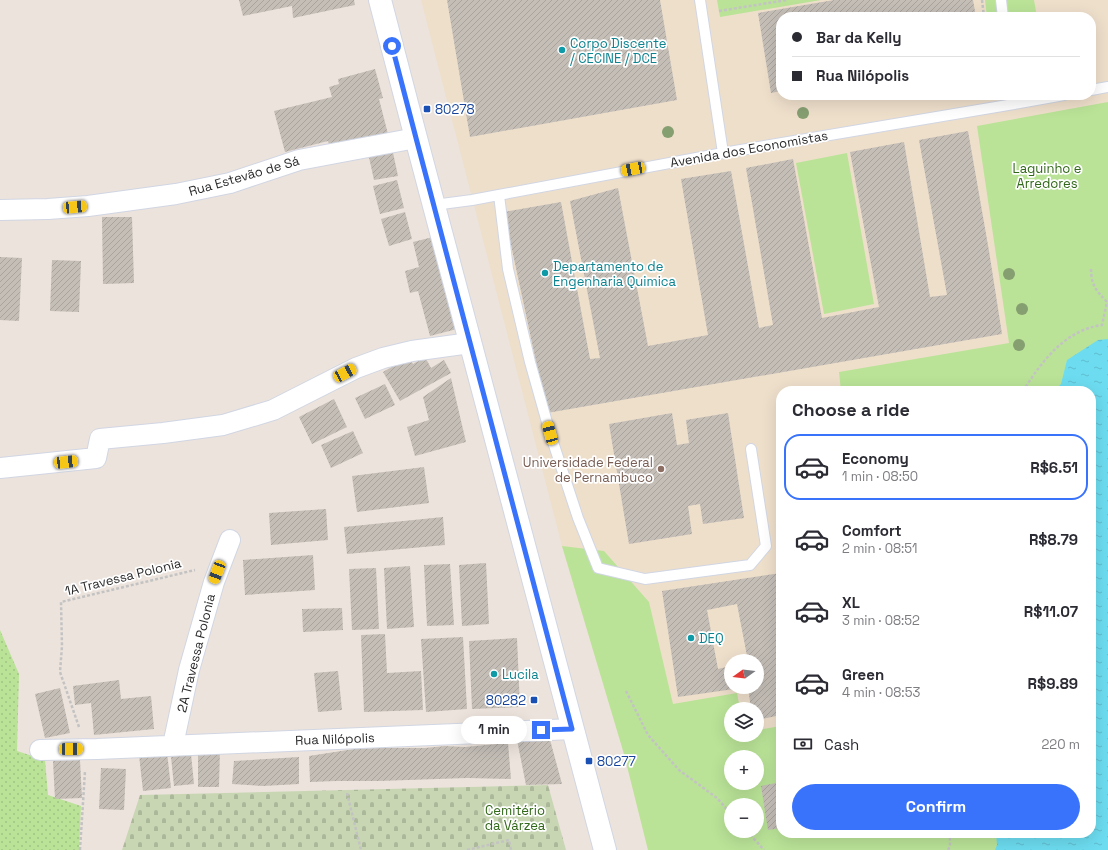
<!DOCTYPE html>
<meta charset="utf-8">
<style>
body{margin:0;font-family:"Space Grotesk",sans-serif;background:#f2f2f3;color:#2b2b33;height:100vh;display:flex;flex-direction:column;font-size:15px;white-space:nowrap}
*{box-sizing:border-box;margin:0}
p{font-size:13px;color:#7c7c81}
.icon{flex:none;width:22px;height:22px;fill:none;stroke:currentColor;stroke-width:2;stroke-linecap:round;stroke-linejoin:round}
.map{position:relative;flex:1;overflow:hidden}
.panel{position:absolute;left:776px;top:386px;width:320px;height:452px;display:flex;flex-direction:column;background:#fff;border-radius:16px;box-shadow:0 4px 16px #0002}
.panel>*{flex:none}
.guide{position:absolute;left:776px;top:12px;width:320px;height:88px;border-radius:16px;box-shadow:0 4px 16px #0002;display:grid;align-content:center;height:88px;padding:0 16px;background:#fff}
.needle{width:26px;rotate:255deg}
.controls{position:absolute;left:724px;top:654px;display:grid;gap:8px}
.controls a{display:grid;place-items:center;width:40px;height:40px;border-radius:50%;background:#fff;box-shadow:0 4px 16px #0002;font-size:20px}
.end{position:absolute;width:18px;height:18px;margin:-9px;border:5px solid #3a73fb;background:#fff;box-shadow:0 0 0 2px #fff}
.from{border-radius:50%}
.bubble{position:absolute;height:28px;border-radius:14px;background:#fff;box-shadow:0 4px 16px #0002;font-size:13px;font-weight:700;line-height:28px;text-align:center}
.car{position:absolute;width:12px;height:24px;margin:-12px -6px;border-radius:5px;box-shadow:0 0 3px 1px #0007;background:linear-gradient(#f5c518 24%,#345 0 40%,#f5c518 0 76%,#345 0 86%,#f5c518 0)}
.guide b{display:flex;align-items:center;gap:14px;height:38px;font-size:15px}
.guide b+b{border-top:1px solid #e1e1e2}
.guide i{width:10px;height:10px;background:#2b2b33}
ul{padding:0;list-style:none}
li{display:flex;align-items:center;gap:12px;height:66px;margin:0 8px 6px;padding:0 8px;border:2px solid transparent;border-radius:16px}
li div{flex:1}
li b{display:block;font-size:15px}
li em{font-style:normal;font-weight:700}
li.on{border-color:#3a73fb}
li>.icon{width:36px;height:36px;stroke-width:1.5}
h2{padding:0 16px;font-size:18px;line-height:48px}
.pay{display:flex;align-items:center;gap:10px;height:44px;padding:0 16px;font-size:15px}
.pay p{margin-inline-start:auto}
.action{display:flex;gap:8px;margin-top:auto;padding:8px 16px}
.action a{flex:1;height:46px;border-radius:24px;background:#3a73fb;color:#fff;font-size:16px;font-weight:700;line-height:46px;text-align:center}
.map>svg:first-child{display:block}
.education{fill:#eedfcb;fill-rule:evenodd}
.grass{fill:url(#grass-dots)}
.cemetery{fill:url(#cemetery-stones)}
.park{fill:#bae397;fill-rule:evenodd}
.water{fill:url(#water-ripples)}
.building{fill:url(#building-hatch)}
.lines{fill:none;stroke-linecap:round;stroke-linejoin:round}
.service-casing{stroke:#d1d6e3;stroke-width:12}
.minor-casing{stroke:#d1d6e3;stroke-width:22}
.tertiary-casing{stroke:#d1d6e3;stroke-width:24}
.path{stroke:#c3c3c3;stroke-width:2.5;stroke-dasharray:3 2;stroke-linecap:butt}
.service{stroke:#fff;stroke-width:10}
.minor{stroke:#fff;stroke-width:20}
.tertiary{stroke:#fff;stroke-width:22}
.tree{fill:#869f71}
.route{stroke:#3a73fb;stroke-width:5}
.culture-dot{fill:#0f9aa8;stroke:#fff;stroke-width:1.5}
.transit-dot{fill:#1a4fb4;stroke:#fff;stroke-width:1.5}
.education-dot{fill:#8d6e63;stroke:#fff;stroke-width:1.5}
.labels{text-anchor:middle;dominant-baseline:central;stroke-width:3.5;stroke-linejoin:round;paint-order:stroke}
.culture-label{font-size:13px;fill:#0d838f;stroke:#fff;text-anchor:start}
.transit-label{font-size:13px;fill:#164399;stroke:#fff;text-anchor:start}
.street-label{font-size:13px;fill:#2a2a2a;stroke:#fff}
.park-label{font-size:13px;fill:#326819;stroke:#fff}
.education-label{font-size:13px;fill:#785e54;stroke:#fff;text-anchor:end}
</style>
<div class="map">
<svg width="1108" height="850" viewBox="0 0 1108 850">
<defs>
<pattern id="grass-dots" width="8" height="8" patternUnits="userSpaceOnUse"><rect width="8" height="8" fill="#bae397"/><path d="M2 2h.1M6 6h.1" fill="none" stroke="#a0c382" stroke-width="1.8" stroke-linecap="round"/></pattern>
<pattern id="cemetery-stones" width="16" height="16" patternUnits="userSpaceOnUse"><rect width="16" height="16" fill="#c8d6b3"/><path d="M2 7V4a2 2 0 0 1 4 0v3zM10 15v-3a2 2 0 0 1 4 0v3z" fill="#acb89a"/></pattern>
<pattern id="water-ripples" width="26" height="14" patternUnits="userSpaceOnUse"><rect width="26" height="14" fill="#6ddcf0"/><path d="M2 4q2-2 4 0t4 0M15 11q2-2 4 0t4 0" fill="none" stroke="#5fbdce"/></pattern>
<pattern id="building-hatch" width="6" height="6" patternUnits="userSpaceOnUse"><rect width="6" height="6" fill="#c4beb7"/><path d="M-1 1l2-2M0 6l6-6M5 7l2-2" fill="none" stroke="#a9a39e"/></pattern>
</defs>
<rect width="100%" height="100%" fill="#ece3dc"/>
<path class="education" d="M421,0H1108V850H648L624,754L562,546ZM781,17H1091V95H781ZM781,391H1091V833H781ZM731,661H757V687H731ZM731,709H757V735H731ZM731,757H757V783H731ZM731,805H757V831H731Z"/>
<path class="grass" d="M0,630L19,674L17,751L45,760L48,795L81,806L79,850H0Z"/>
<path class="cemetery" d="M548,785L566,850H122L140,795Z"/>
<path class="park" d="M717,0H821L720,17Z
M985,0H1034L1037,17H987Z
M1108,102V850H648L624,754L562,546L604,551L649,602L673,704L737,693L740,709H731V735H757V730L781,726V833H1091V391H841L839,372L1009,343L977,126ZM731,757H757V783H731ZM731,805H757V831H731Z
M847,153L874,304L824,314L796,163Z"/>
<path class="water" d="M1108,339V850H995L997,845L996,833H1091V391H1054L1061,384L1067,360L1098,340Z"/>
<path class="building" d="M239,0H354L355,5L293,18L292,6L243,16Z
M447,0H660L677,100L470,137Z
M834,0H973L976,17H781V91L771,93L758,13Z
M375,69L383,98L379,99L388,134L353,142V139L329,145L328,141L285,152L274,111L332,97L329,87L339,84L338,79Z
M968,131L989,251L1002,334L547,413L504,212L561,202L590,359L600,358L570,201L618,188L648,346L708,335L681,179L731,171L759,328L773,325L746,168L793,159L822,318L879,307L850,152L904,142L930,297L947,295L919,140Z
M392,148L398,176L374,180L368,153Z
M397,180L404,208L380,214L373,186Z
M405,212L412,239L389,246L381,219Z
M102,217H132L134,283L103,284Z
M433,237L457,329L430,336L418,291L410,293L405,271L419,267L413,242Z
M0,257L22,258L19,321L0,320Z
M52,260L81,261L79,312L50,311Z
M409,357L413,364L425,357L431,368L444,360L451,373L400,401L383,372Z
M451,378L466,442L415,456L407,427L429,420L423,397Z
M385,384L395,405L365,419L355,398Z
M334,399L347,427L312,444L299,417Z
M672,413L677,445L689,443L686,420L728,413L744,518L703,524L700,504L688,506L692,534L629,544L609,424Z
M353,431L363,453L331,468L321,445Z
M424,467L429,503L357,512L352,476Z
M326,509L328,540L271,545L269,513Z
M443,517L445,545L347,554L344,527Z
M313,555L315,590L245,595L243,560Z
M486,563L489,624L462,626L459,565Z
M450,564L454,625L427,626L424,565Z
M410,566L414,627L387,629L384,568Z
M376,568L379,629L352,630L349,569Z
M781,573V598L778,599L781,614V715L757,720V709H751L748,687H757V661H748L737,604L707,610L718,669L731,666V687H741V688L678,697L662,591Z
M342,608L343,630L303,632L302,609Z
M385,634L387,673L421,671L423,710L364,712L361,635Z
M463,637L467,709L426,712L421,639Z
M517,638L520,707L472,709L469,641Z
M338,671L342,710L318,712L314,673Z
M119,680L121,699L151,696L154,729L94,735L91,703L75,705L73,686Z
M60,688L70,733L45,738L35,694Z
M549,736L562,784L526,785L517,740Z
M508,743L511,779L467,778L379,781H336L310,782L309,756L354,749L376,748H425L445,746L465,747Z
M198,749L220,750L219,787H198Z
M167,752L171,788L143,791L139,755Z
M191,754L194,784L174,786L171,757Z
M299,757V784L263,786L232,784L234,761Z
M80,760L82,798L55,799L53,761Z
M101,768L126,769L124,810L99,809Z
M781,782V828L768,830L761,786Z"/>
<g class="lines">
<g class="service-casing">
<path id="service" d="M700,0L723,153
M1001,0L1003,17
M1091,90L1108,87
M499,195L508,269L530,362L550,433L578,518L598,568L645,579L750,565L766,546L751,449
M434,205L472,200L723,153L1014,104L1064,95"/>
</g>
<g class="minor-casing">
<path id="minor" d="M0,210L48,209L88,206L176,194L230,183L299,160L416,138
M0,468L96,458L100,439L163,433L223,425L273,410L356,368L383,358L412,351L470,343
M173,745L189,670L214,582L230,540
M40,750L97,749L573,729"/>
</g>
<g class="tertiary-casing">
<path id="tertiary" d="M380,0L416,138L605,850"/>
</g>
<path class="path" d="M982,0L984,17
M719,11L787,0
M1023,391C1042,361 1065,330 1102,325L1107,302C1095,289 1091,285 1091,267
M626,691L648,735L679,770L717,798L731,814
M79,727L60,672L62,646L61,602L195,570
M347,793L361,850
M747,831L764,850
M80,850L85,771
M467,850L509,840L511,850
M948,850L950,846V833"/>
<use href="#service" class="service"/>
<use href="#minor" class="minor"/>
<use href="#tertiary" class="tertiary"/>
</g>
<g class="tree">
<circle cx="803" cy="113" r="6"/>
<circle cx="668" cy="132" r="6"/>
<circle cx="1009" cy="274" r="6"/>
<circle cx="1022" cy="309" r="6"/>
<circle cx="1019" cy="345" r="6"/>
</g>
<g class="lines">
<path class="route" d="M392,46L416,138L572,729L541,730"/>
</g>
<g class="culture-dot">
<circle cx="562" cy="50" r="4"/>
<circle cx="545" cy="273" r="4"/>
<circle cx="691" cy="638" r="4"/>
<circle cx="494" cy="674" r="4"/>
</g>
<g class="transit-dot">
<rect x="423" y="105" width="8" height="8" rx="2"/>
<rect x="530" y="696" width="8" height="8" rx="2"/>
<rect x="585" y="757" width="8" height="8" rx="2"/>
</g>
<circle class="education-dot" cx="661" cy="469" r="4"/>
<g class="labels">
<g class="culture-label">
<text x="570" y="43">Corpo Discente<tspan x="570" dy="15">/ CECINE / DCE</tspan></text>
<text x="553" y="266">Departamento de<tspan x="553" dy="15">Engenharia Quimica</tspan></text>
<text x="699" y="638">DEQ</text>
<text x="502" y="674">Lucila</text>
</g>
<g class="transit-label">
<text x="435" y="109">80278</text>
<text x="526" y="700" text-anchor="end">80282</text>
<text x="597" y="761">80277</text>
</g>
<g class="street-label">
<text transform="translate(749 149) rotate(-10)">Avenida dos Economistas</text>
<text transform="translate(244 176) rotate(-16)">Rua Estevão de Sá</text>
<text transform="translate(123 577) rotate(-14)">1A Travessa Polonia</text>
<text transform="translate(196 653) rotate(-76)">2A Travessa Polonia</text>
<text transform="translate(335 739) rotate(-2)">Rua Nilópolis</text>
</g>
<g class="park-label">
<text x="1047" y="168">Laguinho e<tspan x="1047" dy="15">Arredores</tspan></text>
<text x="515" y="810">Cemitério<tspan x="515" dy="15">da Várzea</tspan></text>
</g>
<g class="education-label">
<text x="653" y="462">Universidade Federal<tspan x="653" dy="15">de Pernambuco</tspan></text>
</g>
</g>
</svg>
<div class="controls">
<a><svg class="needle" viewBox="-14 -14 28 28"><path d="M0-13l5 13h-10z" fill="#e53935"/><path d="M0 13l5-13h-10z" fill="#7c7c81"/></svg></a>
<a><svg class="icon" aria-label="layers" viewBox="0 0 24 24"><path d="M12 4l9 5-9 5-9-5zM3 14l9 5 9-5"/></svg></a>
<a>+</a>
<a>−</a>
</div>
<i class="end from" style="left:392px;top:46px"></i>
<i class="end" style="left:541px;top:730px"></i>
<div class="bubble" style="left:461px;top:716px;width:66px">1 min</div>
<i class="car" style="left:633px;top:169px;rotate:259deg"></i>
<i class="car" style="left:75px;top:207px;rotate:85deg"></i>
<i class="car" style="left:345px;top:373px;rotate:62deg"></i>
<i class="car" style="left:550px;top:433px;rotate:345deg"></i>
<i class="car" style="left:66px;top:462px;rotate:84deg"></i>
<i class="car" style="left:217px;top:572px;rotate:201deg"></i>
<i class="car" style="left:71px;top:749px;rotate:89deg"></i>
<div class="guide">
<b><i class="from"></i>Bar da Kelly</b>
<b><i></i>Rua Nilópolis</b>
</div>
<section class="panel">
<h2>Choose a ride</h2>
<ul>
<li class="on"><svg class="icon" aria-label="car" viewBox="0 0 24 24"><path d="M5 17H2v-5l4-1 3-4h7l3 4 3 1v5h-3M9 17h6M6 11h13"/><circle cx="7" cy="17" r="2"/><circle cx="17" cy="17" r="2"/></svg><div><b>Economy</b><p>1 min · 08:50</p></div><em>R$6.51</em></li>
<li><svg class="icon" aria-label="car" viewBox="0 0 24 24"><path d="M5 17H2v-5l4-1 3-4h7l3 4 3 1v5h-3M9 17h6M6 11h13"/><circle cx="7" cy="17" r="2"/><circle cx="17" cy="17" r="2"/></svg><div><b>Comfort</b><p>2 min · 08:51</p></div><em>R$8.79</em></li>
<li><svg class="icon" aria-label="car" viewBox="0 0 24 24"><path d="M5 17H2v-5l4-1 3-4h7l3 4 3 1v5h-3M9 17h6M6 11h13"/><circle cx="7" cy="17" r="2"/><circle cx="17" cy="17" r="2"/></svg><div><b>XL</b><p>3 min · 08:52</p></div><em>R$11.07</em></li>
<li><svg class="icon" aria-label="car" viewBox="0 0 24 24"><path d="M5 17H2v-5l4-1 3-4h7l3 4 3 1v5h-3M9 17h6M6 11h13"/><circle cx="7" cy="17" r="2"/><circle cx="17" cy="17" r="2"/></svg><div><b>Green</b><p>4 min · 08:53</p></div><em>R$9.89</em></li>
</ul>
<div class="pay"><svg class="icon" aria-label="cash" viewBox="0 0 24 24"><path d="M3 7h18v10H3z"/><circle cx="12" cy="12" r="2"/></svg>Cash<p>220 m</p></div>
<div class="action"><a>Confirm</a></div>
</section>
</div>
